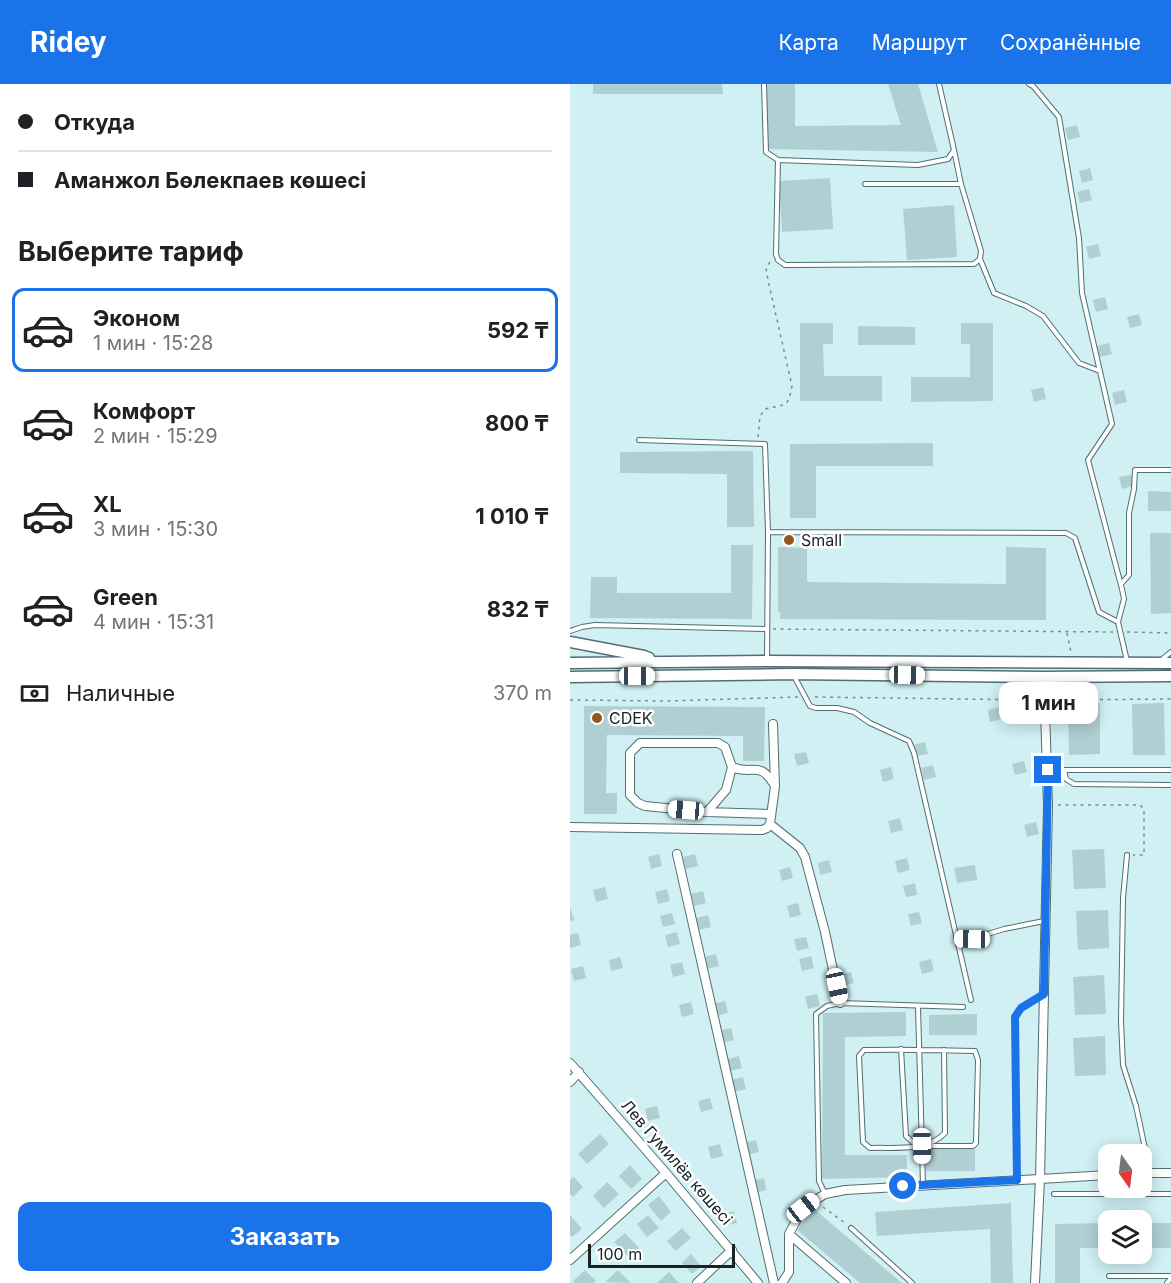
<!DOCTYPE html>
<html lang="ru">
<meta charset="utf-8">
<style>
body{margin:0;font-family:Inter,sans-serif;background:#f2f2f2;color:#202124;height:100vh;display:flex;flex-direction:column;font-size:22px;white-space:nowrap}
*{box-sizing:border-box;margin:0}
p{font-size:20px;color:#757577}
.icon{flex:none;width:33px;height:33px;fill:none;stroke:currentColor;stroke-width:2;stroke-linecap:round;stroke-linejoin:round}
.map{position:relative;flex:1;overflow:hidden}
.drawer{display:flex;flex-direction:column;background:#fff;width:570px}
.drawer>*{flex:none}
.hud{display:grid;align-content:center;height:132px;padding:0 18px;background:#fff}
.needle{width:39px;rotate:166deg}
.controls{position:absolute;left:528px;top:1060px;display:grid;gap:12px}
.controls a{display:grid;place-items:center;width:54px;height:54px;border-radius:12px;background:#fff;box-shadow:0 3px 15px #0003;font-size:30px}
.scale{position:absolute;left:18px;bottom:15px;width:147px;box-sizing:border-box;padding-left:6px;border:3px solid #172324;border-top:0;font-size:16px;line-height:21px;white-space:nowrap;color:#172324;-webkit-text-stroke:4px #fff;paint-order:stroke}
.end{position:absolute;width:27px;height:27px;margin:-14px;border:8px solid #1a73e8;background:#fff;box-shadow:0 0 0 3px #fff}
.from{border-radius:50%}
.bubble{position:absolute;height:42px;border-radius:12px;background:#fff;box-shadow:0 3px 15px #0003;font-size:20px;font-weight:700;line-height:42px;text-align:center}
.car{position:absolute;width:18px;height:36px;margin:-18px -9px;border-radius:8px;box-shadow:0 0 4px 2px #0007;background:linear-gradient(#fff 24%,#345 0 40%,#fff 0 76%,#345 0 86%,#fff 0)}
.hud b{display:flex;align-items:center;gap:21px;height:57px;font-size:22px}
.hud b+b{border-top:2px solid #e0e0e0}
.hud i{width:15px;height:15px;background:#202124}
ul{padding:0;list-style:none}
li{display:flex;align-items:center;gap:18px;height:84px;margin:0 12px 9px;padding:0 6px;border:3px solid transparent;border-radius:12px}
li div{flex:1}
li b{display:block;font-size:22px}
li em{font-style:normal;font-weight:700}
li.active{border-color:#1a73e8}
li>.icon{width:54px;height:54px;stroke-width:1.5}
h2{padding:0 18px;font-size:27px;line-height:72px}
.pay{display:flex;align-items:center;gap:15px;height:66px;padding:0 18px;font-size:22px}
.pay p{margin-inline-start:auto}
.action{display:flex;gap:12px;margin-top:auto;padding:12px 18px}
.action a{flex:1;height:69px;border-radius:12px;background:#1a73e8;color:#fff;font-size:24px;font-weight:700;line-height:69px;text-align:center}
header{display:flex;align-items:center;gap:36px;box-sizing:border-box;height:84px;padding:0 30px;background:#1a73e8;color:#fff}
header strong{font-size:28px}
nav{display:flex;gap:33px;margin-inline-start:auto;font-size:21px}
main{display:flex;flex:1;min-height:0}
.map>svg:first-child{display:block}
.building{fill:#b0cfd3}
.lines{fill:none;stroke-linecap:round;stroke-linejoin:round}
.service-casing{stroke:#516e71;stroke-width:6}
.minor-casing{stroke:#516e71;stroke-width:10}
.tertiary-casing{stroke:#516e71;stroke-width:13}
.path{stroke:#778d90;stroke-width:1.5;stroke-dasharray:3 4.5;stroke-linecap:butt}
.service{stroke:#fff;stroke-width:4}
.minor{stroke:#fff;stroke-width:8}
.tertiary{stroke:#fff;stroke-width:10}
.route{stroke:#1a73e8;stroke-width:8}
.poi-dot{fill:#935717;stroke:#fff;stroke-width:2}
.labels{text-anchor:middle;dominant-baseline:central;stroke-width:5;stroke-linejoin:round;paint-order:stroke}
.poi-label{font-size:16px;fill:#172324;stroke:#fff;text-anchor:start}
.street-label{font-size:16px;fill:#172324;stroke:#fff}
</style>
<header>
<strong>Ridey</strong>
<nav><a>Карта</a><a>Маршрут</a><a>Сохранённые</a></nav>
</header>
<main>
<section class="drawer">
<div class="hud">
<b><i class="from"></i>Откуда</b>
<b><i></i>Аманжол Бөлекпаев көшесі</b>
</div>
<h2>Выберите тариф</h2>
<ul>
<li class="active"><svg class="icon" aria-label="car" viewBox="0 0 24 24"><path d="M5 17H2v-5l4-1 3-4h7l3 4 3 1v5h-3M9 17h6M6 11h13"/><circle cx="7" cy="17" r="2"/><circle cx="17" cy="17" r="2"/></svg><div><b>Эконом</b><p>1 мин · 15:28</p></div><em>592 ₸</em></li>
<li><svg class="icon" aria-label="car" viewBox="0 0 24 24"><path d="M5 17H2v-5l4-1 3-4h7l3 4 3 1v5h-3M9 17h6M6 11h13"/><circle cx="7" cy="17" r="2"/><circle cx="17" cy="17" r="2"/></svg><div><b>Комфорт</b><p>2 мин · 15:29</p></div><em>800 ₸</em></li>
<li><svg class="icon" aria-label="car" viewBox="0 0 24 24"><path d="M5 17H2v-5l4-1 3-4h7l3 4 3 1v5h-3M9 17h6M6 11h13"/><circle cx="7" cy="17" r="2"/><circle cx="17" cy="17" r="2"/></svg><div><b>XL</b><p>3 мин · 15:30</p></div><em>1 010 ₸</em></li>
<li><svg class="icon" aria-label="car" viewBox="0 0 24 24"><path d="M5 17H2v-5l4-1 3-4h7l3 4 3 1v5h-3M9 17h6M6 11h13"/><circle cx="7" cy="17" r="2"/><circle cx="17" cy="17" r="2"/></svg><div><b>Green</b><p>4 мин · 15:31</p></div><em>832 ₸</em></li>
</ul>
<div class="pay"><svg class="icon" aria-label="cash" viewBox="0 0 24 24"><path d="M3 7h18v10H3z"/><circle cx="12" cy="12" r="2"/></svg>Наличные<p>370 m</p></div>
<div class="action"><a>Заказать</a></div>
</section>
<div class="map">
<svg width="601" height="1199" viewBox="0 0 601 1199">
<rect width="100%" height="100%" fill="#d0f0f4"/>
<path class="building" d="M23,0H152L153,10H23Z
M197,0H225V42L331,41L318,0H348L368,68L197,65Z
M507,41L510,53L498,56L495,44Z
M520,84L523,96L512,99L509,87Z
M260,94L263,145L212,148L209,97Z
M519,105L522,116L510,119L507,108Z
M384,121L387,173L337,176L333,125Z
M528,160L531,172L519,175L516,163Z
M535,213L538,225L526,228L523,216Z
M569,230L572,241L560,244L557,233Z
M230,239H263V260H253L254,292H312V317H230Z
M391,239H423V317L341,318V293H400V260H391Z
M288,242L345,243V261H288Z
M539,259L542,270L530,273L527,262Z
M473,303L476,315L464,318L461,306Z
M554,306L557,318L545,321L542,309Z
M363,359V382H246V434H220V360Z
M183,367L184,443H157V390L50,389V368Z
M561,391L563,402L552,405L549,393Z
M578,407L601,408V427H578Z
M580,449H601V529L581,530Z
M161,461H183L182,535L20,534L21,493H47V509H161Z
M208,463L237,464V498L436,500V463L476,464V536L210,535V528H208Z
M530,619V670L499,671L498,620Z
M594,619L595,671H563L562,620Z
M14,622L195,623L194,677H173V652L37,651L36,709H47V730H14Z
M429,623L432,635L420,638L418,626Z
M355,658L358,670L346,672L343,661Z
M236,668L239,679L227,682L224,670Z
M454,677L457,688L445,691L442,680Z
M363,681L366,693L354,696L351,684Z
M321,683L324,695L313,698L310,686Z
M330,734L333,746L321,749L318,737Z
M466,738L469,750L457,753L454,741Z
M534,765L536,804L504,805L502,766Z
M89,770L92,782L81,785L78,773Z
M125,770L128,782L116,785L113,773Z
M337,774L340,786L328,789L325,777Z
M259,776L262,788L250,791L248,779Z
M405,781L407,796L387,799L384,784Z
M220,783L223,794L212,797L209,786Z
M345,799L347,811L336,813L333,802Z
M35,803L38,815L26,818L23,806Z
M97,805L100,817L88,820L85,808Z
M133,807L136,819L124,822L121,810Z
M228,819L231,831L220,834L217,822Z
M0,823L4,836L0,837Z
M538,826L539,864L508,866L506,827Z
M349,828L352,839L341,842L338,830Z
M102,829L105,840L93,843L90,832Z
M138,831L141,843L129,846L126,834Z
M107,848L110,860L98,863L95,851Z
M8,849L11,861L0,864V851Z
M236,853L239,864L227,867L224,855Z
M146,870L149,882L137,885L134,873Z
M241,872L244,884L232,887L229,875Z
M50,873L53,884L41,887L39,876Z
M361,875L364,887L352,890L349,878Z
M112,878L115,890L103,893L100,881Z
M13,882L16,894L4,897L1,885Z
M281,888L284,899L272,902L269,891Z
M534,891L536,930L505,931L503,893Z
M247,910L250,922L238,925L235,913Z
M155,917L158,929L146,932L143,920Z
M121,918L124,930L112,933L109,921Z
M336,928V952L275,953V1071H337V1093L252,1095L253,929Z
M407,930V951H359V931Z
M161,944L164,956L152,959L149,947Z
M535,952L536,991L505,992L503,954Z
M169,972L172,984L160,987L157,975Z
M173,993L176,1005L164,1008L161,996Z
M140,1014L143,1025L131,1028L128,1017Z
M87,1022L90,1034L78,1037L75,1025Z
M30,1050L39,1060L17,1080L8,1070Z
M186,1056L189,1068L177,1071L174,1059Z
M150,1060L153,1072L141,1075L138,1063Z
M356,1065H405V1087H356Z
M60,1081L72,1095L61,1105L49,1092Z
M4,1093L13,1103L3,1113L0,1110V1096Z
M194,1094L196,1106L185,1109L182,1097Z
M37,1098L49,1110L34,1124L23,1112Z
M89,1112L101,1128L91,1137L78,1121Z
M441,1119L443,1199H421L420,1145L307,1152L305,1128Z
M244,1125L332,1199H290L227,1146Z
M164,1127L167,1139L155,1142L152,1130Z
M0,1131L12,1145L2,1153L0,1151Z
M78,1131L89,1144L77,1153L67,1140Z
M538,1139V1164H510V1199H485V1140Z
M572,1139H601V1164H572Z
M112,1144L121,1154L106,1167L97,1157Z
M55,1149L69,1164L58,1173L44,1158Z
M121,1170L131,1182L122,1190L112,1179Z
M15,1186L26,1197L23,1199H4L3,1197Z
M48,1186L61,1199L35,1198Z
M99,1188L109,1199H87Z"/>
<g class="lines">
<g class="service-casing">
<path id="service" d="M194,0L196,68L208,76L348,81L378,75L384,66L369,0
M459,0L463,2L489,33L509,154L512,209L542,340L518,376L552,505L554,515L548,538L557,577
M208,76L206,170L208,176L215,181L404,180L410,175L411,167L391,100L384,66
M295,100H391
M410,175L424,209L456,222L473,232L509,279L530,287
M69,356L195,360L198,448
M551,500L559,491V429L564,405L565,386H601
M0,547L12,543L25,541L197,545
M197,577L198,448L496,449L505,454L529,528L548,538
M590,577L601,568
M224,592L240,622L246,624H267L284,628L300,639L339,657L344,669L401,916
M478,686H601
M494,686L496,695L504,700L601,701
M557,771L553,814L551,937L553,981L566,1022L580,1088
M387,854L402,855L434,845L474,837
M348,923L353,1101
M331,965L336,1052L347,1062
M352,1062H403L406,1059L408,976L405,967C368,966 331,965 294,966L289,972L293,1058L300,1064C325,1063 357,1068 375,1049L374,966
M447,1096L445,933L451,924L473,911
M255,1110L249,1097L246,930L257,922L270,919L393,923
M484,1110H601
M281,1144L342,1199
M539,1192H601
M597,1199L601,1194"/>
</g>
<g class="minor-casing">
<path id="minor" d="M474,593L478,721L470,1095L538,1091
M137,728L156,706L162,683
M201,730L137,728L75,722L68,719L60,711V669L70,659H148L155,663L162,683C184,692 189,675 205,702
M200,740L230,764L235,773L255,848L270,919
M0,743L192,746L197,744L200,740L205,702L203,640
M107,770L204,1199
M0,979L96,1089L188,1199
M0,998L9,988
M572,1089H601
M219,1150L276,1199
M0,1176L96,1089
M127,1199L162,1166
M212,1199L219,1188V1150L233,1124L255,1110L275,1106L470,1095L465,1199"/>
</g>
<g class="tertiary-casing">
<path id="tertiary" d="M0,558L74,572L79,574
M0,579L197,577L601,579
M0,593L222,590L474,593L601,592"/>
</g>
<path class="path" d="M188,353L190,332L195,325C216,320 218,324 222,302L198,196L196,184L200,178
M203,545L543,548
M557,548L601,549
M497,549L501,568
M245,613L465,616
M0,616L96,617L228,613
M485,616L601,615
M488,721H570L574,725V771H563
M253,1123L275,1139"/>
<use href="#service" class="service"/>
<use href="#minor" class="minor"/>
<use href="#tertiary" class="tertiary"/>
</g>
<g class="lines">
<path class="route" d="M333,1102L447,1096L445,933L451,924L474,910L478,686"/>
</g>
<g class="poi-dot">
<circle cx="219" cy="456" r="6"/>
<circle cx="27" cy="634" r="6"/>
</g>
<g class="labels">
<g class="poi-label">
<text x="231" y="456">Small</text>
<text x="39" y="634">CDEK</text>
</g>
<g class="street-label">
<text transform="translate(107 1078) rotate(49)">Лев Гумилёв көшесі</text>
</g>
</g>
</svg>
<div class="controls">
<a><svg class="needle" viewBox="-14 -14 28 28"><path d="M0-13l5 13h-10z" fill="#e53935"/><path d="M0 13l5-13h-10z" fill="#757577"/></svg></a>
<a><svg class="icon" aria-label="layers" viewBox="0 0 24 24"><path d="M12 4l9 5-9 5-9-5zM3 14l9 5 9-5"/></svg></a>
</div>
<div class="scale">100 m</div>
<i class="end from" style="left:333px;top:1102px"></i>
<i class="end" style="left:478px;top:686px"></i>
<div class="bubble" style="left:429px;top:598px;width:99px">1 мин</div>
<i class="car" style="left:337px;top:591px;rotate:91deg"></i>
<i class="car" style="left:67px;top:592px;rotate:90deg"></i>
<i class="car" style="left:116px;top:726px;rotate:275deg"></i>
<i class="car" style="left:402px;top:855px;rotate:271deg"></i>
<i class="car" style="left:267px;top:902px;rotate:168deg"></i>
<i class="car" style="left:352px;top:1062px;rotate:179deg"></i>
<i class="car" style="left:233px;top:1124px;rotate:52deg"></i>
</div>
</main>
